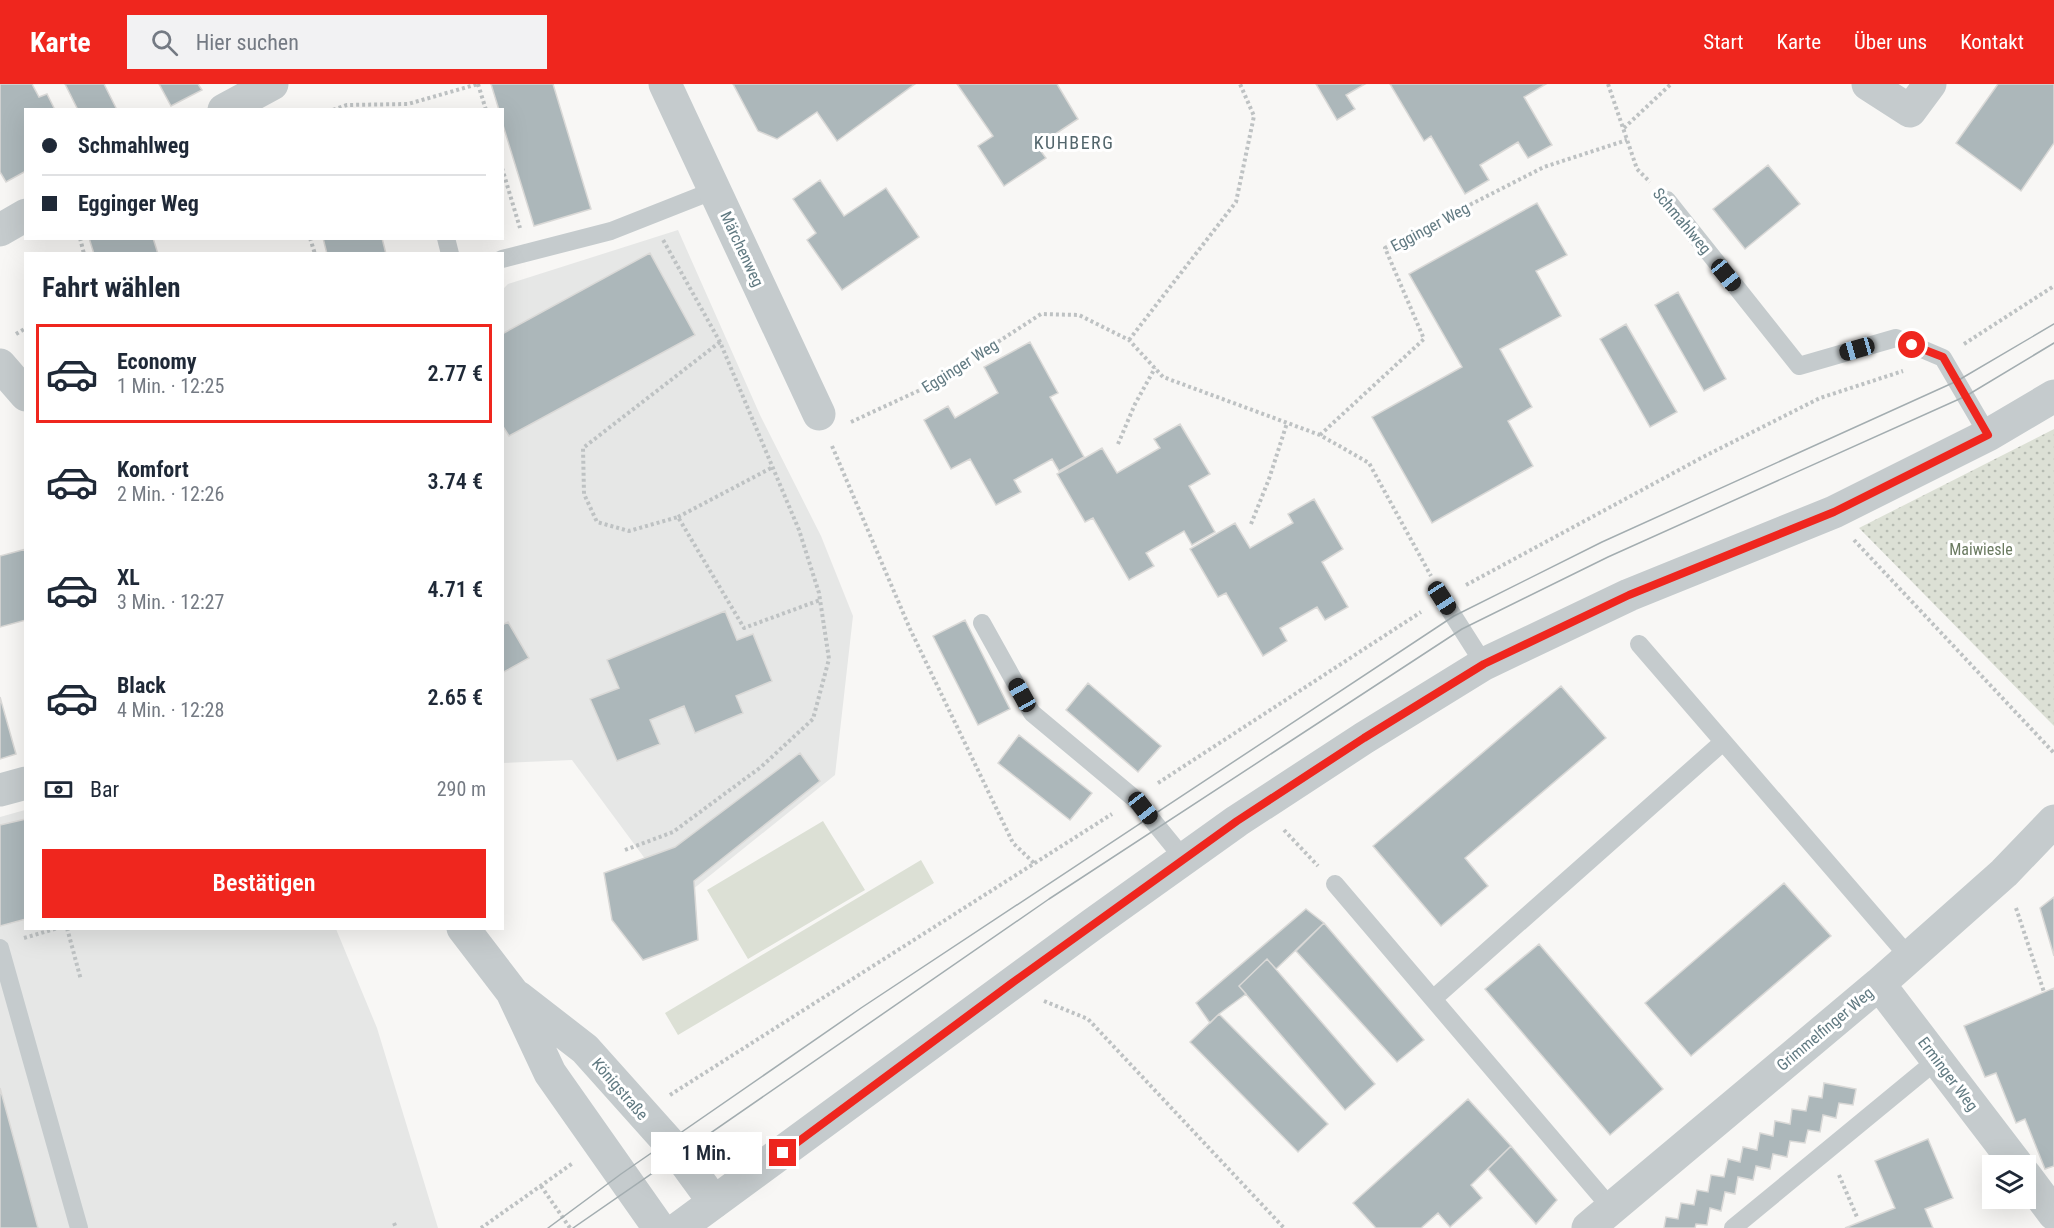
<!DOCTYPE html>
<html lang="de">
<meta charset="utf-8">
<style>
body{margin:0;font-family:"Roboto Condensed",sans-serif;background:#f2f2f3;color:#1f2937;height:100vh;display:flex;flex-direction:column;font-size:22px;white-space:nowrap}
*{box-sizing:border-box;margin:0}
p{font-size:20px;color:#747a83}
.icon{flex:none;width:33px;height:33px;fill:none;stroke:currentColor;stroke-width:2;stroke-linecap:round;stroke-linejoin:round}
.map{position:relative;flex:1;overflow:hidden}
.panel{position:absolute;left:24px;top:168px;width:480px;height:678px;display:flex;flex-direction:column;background:#fff;border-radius:0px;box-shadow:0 6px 24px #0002}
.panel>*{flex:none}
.top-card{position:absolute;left:24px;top:24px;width:480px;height:132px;border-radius:0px;box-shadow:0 6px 24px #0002;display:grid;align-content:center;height:132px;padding:0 18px;background:#fff}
.controls{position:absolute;left:1982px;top:1071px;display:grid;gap:12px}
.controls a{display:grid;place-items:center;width:54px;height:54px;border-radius:0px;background:#fff;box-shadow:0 6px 24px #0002;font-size:30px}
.end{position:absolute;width:27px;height:27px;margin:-14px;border:8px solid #ef261e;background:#fff;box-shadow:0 0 0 3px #fff}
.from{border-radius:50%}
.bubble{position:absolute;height:42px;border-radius:0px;background:#fff;box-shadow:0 6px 24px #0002;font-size:20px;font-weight:600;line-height:42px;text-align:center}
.car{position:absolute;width:18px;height:36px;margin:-18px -9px;border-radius:8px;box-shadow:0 0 4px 2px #0007;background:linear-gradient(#222 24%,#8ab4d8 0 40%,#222 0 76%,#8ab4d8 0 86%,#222 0)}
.top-card b{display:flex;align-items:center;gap:21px;height:57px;font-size:22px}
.top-card b+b{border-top:2px solid #e0e1e3}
.top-card i{width:15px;height:15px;background:#1f2937}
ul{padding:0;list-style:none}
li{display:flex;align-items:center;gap:18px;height:99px;margin:0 12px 9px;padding:0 6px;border:3px solid transparent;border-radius:0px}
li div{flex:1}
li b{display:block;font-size:22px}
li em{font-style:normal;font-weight:600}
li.on{border-color:#ef261e}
li>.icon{width:54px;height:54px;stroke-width:1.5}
h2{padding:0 18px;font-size:27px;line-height:72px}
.pay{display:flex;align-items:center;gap:15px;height:66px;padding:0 18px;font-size:22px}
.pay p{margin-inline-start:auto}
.action{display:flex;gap:12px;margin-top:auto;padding:12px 18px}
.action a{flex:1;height:69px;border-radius:0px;background:#ef261e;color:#fff;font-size:24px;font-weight:600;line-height:69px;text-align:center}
header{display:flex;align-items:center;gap:36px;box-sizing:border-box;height:84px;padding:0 30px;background:#ef261e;color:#fff}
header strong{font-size:28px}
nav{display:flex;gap:33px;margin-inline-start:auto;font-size:21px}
.search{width:420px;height:54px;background:#f2f2f3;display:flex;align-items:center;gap:15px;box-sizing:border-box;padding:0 21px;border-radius:0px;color:#747a83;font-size:22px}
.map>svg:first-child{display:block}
.built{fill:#e6e7e6}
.park{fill:url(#park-dots)}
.pitch{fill:#dce0d5}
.building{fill:#acb7ba;stroke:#dad9d7;stroke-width:1.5}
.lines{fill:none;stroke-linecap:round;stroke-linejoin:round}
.path{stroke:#bec2c3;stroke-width:4;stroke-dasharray:3 3;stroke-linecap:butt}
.service{stroke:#c5cbcd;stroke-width:18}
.minor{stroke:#c5cbcd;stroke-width:33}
.tertiary{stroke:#c5cbcd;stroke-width:33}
.tram{stroke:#a3adb0;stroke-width:1.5}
.route{stroke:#ef261e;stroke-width:8}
.labels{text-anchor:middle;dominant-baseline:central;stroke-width:6;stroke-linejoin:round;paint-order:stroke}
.street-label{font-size:16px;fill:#617a82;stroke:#fff}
.park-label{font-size:16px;fill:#6a7a60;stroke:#fff}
.neighbourhood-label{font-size:18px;letter-spacing:1.5px;fill:#53666c;stroke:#fff}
</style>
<header>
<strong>Karte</strong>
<div class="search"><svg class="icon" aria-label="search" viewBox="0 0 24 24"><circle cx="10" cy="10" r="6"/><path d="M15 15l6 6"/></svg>Hier suchen</div>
<nav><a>Start</a><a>Karte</a><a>Über uns</a><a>Kontakt</a></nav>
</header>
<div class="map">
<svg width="2054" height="1144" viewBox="0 0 2054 1144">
<defs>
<pattern id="park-dots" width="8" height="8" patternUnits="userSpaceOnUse" patternTransform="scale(1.5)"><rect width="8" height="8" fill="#dce0d5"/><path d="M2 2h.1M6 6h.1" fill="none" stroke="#b6bbb2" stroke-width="1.8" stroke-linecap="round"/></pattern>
</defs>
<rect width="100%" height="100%" fill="#f8f7f5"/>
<path class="built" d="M678,146L760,331L821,452L853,532L835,691L677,818L572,676L503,679V205L508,200Z
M25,726L26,844L336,845L377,944L438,1144H0V733Z"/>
<path class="park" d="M2054,345V642L1859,444Z"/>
<path class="pitch" d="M823,737L865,806L748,875L707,806Z
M921,776L934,799L678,951L665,929Z"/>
<path class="building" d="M0,0H32L39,13L47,10L55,26H26V87L6,98L0,88Z
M65,0H104L117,26H78Z
M159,0H198L202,6L171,22Z
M491,0H553L591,125L534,142L502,38V26H499Z
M733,0H915L837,57L817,28L777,55L758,47Z
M957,0H1057L1078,35L1037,62L1046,74L1004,102L978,62L993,52Z
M1316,0H1365L1346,11L1355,25L1337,36Z
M1390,0H1546L1524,13L1552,61L1528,74L1518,58L1480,81L1489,96L1465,110L1431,52L1424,57Z
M1998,0H2054V59L2021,107L1956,59Z
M1768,81L1800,120L1745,165L1713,125Z
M820,96L844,132L886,104L919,153L842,206L807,156L816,149L793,115Z
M1537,119L1567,171L1536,187L1561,232L1500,265L1532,323L1508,337L1533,382L1432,439L1372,333L1462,283L1409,190Z
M89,154H153L158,170H94Z
M323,154H382L386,170H327Z
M650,169L695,251L509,352L502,341V250Z
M1678,208L1726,295L1704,307L1655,221Z
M1626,240L1677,328L1650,343L1600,255Z
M1030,258L1058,309L1050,313L1084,373L1059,387L1052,375L1014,396L1021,408L996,421L970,375L951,385L924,336L948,322L955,334L998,309L984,283Z
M1180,340L1210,390L1189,402L1215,448L1192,461L1184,447L1146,469L1154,482L1129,496L1093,434L1085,438L1057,390L1102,364L1117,389L1160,364L1154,355Z
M1314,415L1343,465L1322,478L1348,523L1325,536L1317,523L1280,544L1287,557L1263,572L1226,509L1218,513L1190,465L1235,439L1250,464L1293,439L1288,430Z
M26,465V536L0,543V472Z
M725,527L737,556L753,550L772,597L736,612L743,629L695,649L684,622L650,636L660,660L617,677L590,615L619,604L607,576Z
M965,536L1010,625L978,641L933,552Z
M508,538L529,574L502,589V541Z
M1088,599L1161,662L1138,688L1066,626Z
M1561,602L1606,654L1465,774L1488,802L1441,842L1373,762Z
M0,613L16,670L0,675Z
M1019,651L1092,709L1070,736L998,679Z
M800,669L820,697L694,797L698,856L643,876L612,836L604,789L675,763Z
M26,735V835L0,842V741Z
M1784,799L1831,852L1691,972L1645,919Z
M2054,813V872L2040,824Z
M1306,825L1324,839L1276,885L1267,875L1239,902L1246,910L1219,930L1210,939L1196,919Z
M1324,839L1424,956L1397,978L1296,867Z
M1539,860L1663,1005L1610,1051L1485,905Z
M1267,875L1375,1000L1345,1026L1239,902Z
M2054,904V1082L2045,1085L2025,1035L2016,1039L1996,989L1985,993L1964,942Z
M1219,930L1328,1040L1298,1068L1190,958Z
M1824,999L1856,1005L1853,1021L1839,1019L1836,1034L1823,1031L1820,1048L1808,1046L1805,1059L1790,1057L1787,1073L1773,1070L1770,1085L1756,1082L1753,1096L1738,1093L1735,1110L1725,1108L1721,1127L1710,1124L1707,1141L1696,1140L1695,1144H1664L1666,1133L1678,1135L1681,1119L1694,1121L1697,1106L1708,1108L1711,1091L1724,1093L1728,1075L1740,1078L1743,1063L1757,1066L1760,1049L1773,1052L1775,1037L1790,1040L1792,1025L1806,1027L1809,1012L1822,1014Z
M0,1004L38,1144H0Z
M1468,1015L1511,1062L1471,1101L1482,1114L1450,1143L1438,1129L1421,1144H1376L1353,1119Z
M1928,1055L1953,1114L1925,1125L1933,1144H1845L1895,1124L1875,1077Z
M1511,1062L1557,1116L1536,1140L1488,1085Z"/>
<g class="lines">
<path class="path" d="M478,0L486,26
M1608,0L1637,85L1650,98
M333,26L347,21L408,20L478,0
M1624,44L1671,0
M502,84L520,144
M80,154L84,170
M310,154L315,170
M16,250L26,244
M1129,256L1236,118L1254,32L1240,0
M720,258L583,364L584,410L597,438L629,447L678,433L744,544L820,516
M1964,260L2054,202
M851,338L933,300L1041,230L1079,231L1129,256L1163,293L1320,351L1369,379L1431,492
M1320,351L1424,255L1385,164L1544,83L1627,56
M1118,360L1135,320L1155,284
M832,362L910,545L1013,759L1035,780
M678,433L773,383
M1251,440L1269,395L1287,339
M1854,456L2054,669
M1466,501L1703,373L1820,314L1903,287
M1158,699L1421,528
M1284,746L1318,782
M625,766L673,748L761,683L813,635L829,575L819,509L799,446L720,258L662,154
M2016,824L2044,908
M67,844L81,896
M24,854L58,844
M1044,917L1088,935L1284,1144
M670,1011L1112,730
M1839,1091L1857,1133
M541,1102L570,1144
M394,1139L396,1144
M481,1144L573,1079"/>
<path class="service" d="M1667,116L1799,282L1896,254L1943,274L1988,351
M446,154L450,170
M502,175L611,147L715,106
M1442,514L1484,580
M982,539L1032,629L1135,715L1184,775
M1639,560L1909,873
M1335,800L1611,1124
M0,864L79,1144
M1433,915L1723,658
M1733,1144L1937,976"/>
<path class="minor" d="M665,0L819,330
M1868,0L1910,27L1930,0
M224,26L272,0
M0,146L26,131
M0,281L26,311
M0,706L26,699
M463,844L512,908L550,989L659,1144
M1879,900L2018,1082
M518,913L585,965L679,1070L714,1118
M2025,1091L2054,1130
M1588,1144L1879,900L2004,789L2054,737"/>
<path class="tertiary" d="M679,1144L1093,840L1237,737L1364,654L1484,580L1629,511L1834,428L1988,351L2054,312"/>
<path class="tram" d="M548,1144L621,1090L861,924L1454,532L1602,458L1957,297L2054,240
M573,1144L1049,815L1462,545L1608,473L1966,312L2054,259"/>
</g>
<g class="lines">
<path class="route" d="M783,1069L1012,899L1237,737L1364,654L1484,580L1629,511L1834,428L1988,351L1943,273L1912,261"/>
</g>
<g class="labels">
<g class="street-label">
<text transform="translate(1682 137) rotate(50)">Schmahlweg</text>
<text transform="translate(1430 143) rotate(-28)">Egginger Weg</text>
<text transform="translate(742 165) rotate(65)">Märchenweg</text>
<text transform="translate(960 282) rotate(-32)">Egginger Weg</text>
<text transform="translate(1825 945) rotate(-40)">Grimmelfinger Weg</text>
<text transform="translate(1948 990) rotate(53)">Erminger Weg</text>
<text transform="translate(620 1005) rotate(49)">Königstraße</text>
</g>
<g class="park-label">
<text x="1981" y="465">Maiwiesle</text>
</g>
<g class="neighbourhood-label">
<text x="1074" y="58">KUHBERG</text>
</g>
</g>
</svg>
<div class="controls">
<a><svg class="icon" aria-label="layers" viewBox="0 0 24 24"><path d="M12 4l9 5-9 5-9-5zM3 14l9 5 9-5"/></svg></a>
</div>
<i class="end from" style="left:1912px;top:261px"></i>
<i class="end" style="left:783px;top:1069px"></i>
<div class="bubble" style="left:651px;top:1048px;width:111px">1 Min.</div>
<i class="car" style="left:1726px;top:191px;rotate:141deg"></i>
<i class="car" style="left:1857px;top:265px;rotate:254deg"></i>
<i class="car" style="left:1442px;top:514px;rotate:147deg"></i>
<i class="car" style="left:1022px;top:611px;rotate:331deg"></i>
<i class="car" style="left:1143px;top:724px;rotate:142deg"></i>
<div class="top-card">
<b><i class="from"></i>Schmahlweg</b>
<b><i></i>Egginger Weg</b>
</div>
<section class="panel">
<h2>Fahrt wählen</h2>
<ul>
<li class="on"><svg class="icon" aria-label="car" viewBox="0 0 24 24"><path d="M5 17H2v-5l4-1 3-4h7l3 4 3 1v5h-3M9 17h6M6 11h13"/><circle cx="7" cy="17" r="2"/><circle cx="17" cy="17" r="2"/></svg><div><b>Economy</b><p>1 Min. · 12:25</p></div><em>2.77 €</em></li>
<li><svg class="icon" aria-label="car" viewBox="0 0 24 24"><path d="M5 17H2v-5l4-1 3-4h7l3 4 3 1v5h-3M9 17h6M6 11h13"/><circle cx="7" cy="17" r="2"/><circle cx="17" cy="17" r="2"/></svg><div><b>Komfort</b><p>2 Min. · 12:26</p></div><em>3.74 €</em></li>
<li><svg class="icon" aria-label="car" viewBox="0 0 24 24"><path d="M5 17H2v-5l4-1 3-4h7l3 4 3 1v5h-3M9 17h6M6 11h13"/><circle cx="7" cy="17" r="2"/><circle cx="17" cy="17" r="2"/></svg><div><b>XL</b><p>3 Min. · 12:27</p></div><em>4.71 €</em></li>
<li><svg class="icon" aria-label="car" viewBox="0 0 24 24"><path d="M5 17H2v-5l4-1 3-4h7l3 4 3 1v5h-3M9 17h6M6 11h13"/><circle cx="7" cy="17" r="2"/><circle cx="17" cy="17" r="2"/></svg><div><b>Black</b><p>4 Min. · 12:28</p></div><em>2.65 €</em></li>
</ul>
<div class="pay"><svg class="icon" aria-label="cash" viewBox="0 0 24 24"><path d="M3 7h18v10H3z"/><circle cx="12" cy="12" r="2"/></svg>Bar<p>290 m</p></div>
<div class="action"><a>Bestätigen</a></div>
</section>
</div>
